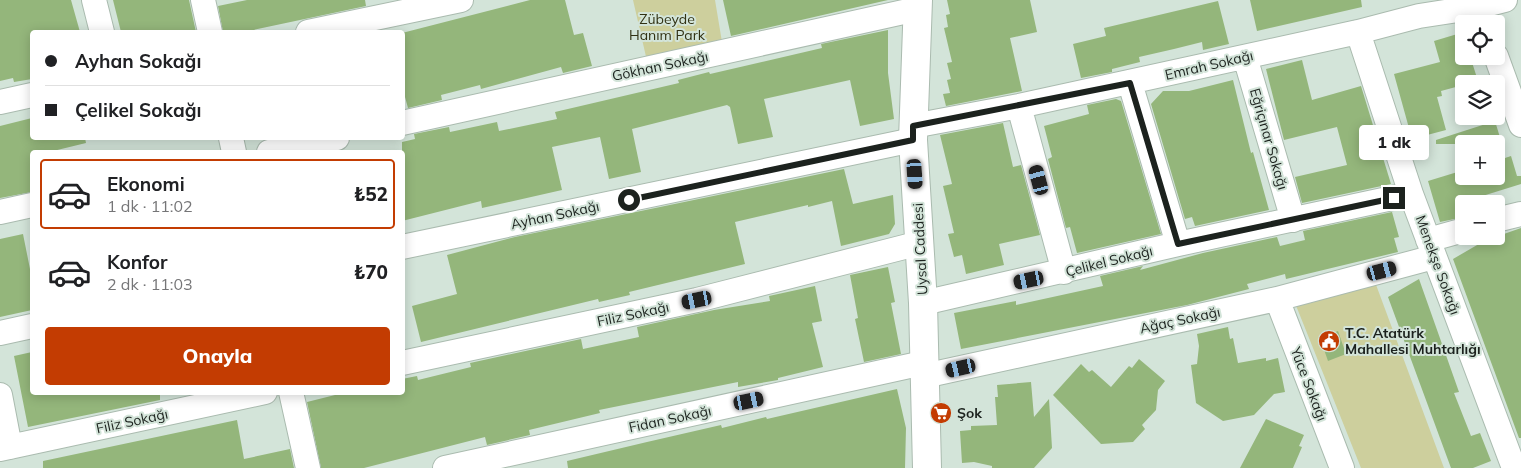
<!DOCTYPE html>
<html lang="tr">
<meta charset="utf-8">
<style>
body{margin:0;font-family:Mulish,sans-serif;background:#f2f2f2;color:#202124;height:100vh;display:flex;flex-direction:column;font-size:19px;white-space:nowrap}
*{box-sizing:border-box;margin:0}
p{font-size:16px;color:#757577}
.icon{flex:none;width:28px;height:28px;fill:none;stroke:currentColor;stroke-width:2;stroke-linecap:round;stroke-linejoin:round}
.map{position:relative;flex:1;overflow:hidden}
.drawer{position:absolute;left:30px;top:150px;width:375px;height:245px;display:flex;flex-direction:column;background:#fff;border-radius:5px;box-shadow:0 2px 12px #0003}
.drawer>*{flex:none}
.hud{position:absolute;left:30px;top:30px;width:375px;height:110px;border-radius:5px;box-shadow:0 2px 12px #0003;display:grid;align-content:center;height:110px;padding:0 15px;background:#fff}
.buttons{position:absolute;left:1455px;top:15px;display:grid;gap:10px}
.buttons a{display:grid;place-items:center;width:50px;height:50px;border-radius:5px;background:#fff;box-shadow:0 2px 12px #0003;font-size:25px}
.end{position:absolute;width:22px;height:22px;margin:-11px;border:6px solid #1c221e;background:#fff;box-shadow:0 0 0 2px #fff}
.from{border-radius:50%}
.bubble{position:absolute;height:35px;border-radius:5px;background:#fff;box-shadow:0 2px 12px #0003;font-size:16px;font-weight:800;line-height:35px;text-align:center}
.car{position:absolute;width:15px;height:30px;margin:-15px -8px;border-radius:6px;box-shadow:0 0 4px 1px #0007;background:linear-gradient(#222 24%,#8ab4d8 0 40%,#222 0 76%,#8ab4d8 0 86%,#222 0)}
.hud b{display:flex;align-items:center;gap:18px;height:48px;font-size:19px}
.hud b+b{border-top:1px solid #e0e0e0}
.hud i{width:12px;height:12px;background:#202124}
ul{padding:9px 0 0;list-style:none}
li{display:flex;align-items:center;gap:15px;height:70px;margin:0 10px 8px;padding:0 5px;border:2px solid transparent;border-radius:5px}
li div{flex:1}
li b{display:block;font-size:19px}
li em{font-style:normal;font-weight:800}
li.selected{border-color:#c33c02}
li>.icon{width:45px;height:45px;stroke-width:1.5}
.primary-button{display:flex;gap:10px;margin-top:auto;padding:10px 15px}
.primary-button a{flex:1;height:58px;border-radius:5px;background:#c33c02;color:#fff;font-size:20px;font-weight:800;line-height:58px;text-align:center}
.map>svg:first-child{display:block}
.green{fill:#cdcf9d}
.building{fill:#94b67b}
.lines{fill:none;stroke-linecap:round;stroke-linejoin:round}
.street-casing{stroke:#aabbaf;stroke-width:26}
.secondary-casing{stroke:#aabbaf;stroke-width:30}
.street{stroke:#fff;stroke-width:24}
.secondary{stroke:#fff;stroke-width:28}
.route{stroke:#1c221e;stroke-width:6}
.labels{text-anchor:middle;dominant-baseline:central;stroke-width:4;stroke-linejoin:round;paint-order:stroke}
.park-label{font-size:14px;fill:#313113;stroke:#d3e4d9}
.street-label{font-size:14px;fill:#1c221e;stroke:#d3e4d9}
.poi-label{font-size:14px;font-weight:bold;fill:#1c221e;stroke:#d3e4d9;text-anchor:start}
</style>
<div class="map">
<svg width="1521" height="468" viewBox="0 0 1521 468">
<rect width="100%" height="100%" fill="#d3e4d9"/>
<path class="green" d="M633,0H715L722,42L647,61Z
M1375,282L1444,468H1361L1295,303Z"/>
<path class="building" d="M0,0H71L80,32H32V79L14,82L13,78L0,81Z
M113,0H189L196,32H121Z
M247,0H365L366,6L244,32H223L218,6Z
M530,0H565L574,35L583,33L592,66L563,73L561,67L481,89L480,85L441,95L442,100L408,108L402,86V33Z
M723,0H888L731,36Z
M947,0H1030L1037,32L1010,38L1022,91L946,106L943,94L950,93L947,80L951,79L947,63L952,62L944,28L948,27L946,15L950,14Z
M1250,0H1361L1362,7L1257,31Z
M1218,1L1229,44L1203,50L1202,42L1174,49L1139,57L1140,62L1112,69V72L1081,78L1073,44L1106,36L1104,28Z
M888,30V73L894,119L860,126L850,80L764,99L773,137L738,144L730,107L727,105L632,129L641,172L609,179L600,137L552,147L562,190L482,208L481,201L402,221V142L415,139L414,134L449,127L450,132L497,122L499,131L557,119L555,112L679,83L678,80L709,72L710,74L822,48L821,44Z
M1464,32V56H1470L1478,81L1441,91L1442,96L1437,97L1446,130L1412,139L1394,74L1440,62L1434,41Z
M1302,60L1312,100L1361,86L1391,184L1302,203L1295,177L1347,165L1337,127L1284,140L1266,69Z
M1233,80L1251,153L1253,152L1269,210L1195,226L1192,217L1185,219L1151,104L1163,91H1189Z
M1116,99L1121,101L1161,234L1077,253L1070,227L1066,228L1048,159L1052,157L1044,126L1089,114L1087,105Z
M32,118V138H85L86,143L49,152H32V192L0,198V126Z
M1495,121L1502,144H1436V140Z
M1003,123L1013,167L1021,165L1040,235L999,244L1004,265L966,274L962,255L954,257L948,234L954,233L943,186L952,184L940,135Z
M1511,156L1517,176H1521V184L1476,198L1478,204H1464V217L1440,222L1428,181L1464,170V176H1496V161Z
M844,169L853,204L893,195L895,224L889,234L841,246L832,201L808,207V205L735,222L745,264L629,292L630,295L599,302L598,299L421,342L412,306L457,294L447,255L515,237Z
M1392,212L1399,237L1394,238L1398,252L1286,279L1285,274L1247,284L1249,289L1187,305L961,349L954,313L1016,301V305L1103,286L1100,276L1143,266L1140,270L1203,253L1277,237L1280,246L1305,240L1303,231Z
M1521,228V438H1519L1453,259L1484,241Z
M23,234L32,279V310L0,317V239Z
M888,267L895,302L891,303L901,354L864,362L855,319L858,318L850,275Z
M1419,279L1459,392L1454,393L1471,436L1480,433L1491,461L1473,468H1451L1388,297Z
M815,286L822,321L812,323L823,367L778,378V380L738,387V382L599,410L600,413L529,430L530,435L487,445L485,437L364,468H321L307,402L347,392H402V379L417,376L418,380L471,367L470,363L581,339L583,349L639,337L637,327L714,310L770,301L769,296Z
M1228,327L1230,339L1233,338L1238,363L1266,358V361L1278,358L1285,392L1274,394L1254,415L1223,421L1196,403L1191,365L1197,364L1199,346L1197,334Z
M1338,331L1346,354L1328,361L1320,338Z
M32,352V392H160V400L28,427L14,356Z
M1139,359L1165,381L1158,390L1156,410L1142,425L1145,429L1133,442L1101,444L1053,395L1081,364L1089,372L1092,370L1111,387L1129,366L1132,368Z
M1031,382L1034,417L1049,399L1052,448L1034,468H992V466L974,462L962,463L960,431L971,430V426L997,425L995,397H998L997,385Z
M897,389L906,428L905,468H568L567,461L647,442L721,425L722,428L766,417L767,419Z
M1266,419L1304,435L1299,446L1302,447L1293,468H1240Z
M237,420L244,459L290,449L294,468H43V461Z"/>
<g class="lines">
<g class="street-casing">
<path id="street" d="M94,0L102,32
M203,0L210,32
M308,32L461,0
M1358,32L1411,194L1514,468
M1496,56L1521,125
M1245,57L1293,220
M1130,83L1178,244
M0,102L32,95
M1019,106L1064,272
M402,123L917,9
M913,126L1019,106L1358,32L1419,16L1478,7L1505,0
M231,138L234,152
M269,152L337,138
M0,212L32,205
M1496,220L1521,214
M1428,240L1464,230
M402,247L913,140
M1277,299L1342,468
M923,303L1178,244L1411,194
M0,333L32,326
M402,363L697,300L920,243
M924,376L1277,299L1434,257
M291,392L308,468
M0,395L10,447
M0,449L265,392
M445,468L923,363"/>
</g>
<g class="secondary-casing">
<path id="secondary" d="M918,0L913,140L923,303L927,468"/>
</g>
<use href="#street" class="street"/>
<use href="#secondary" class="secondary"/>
</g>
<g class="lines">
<path class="route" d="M629,200L913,140V126L1130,83L1178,244L1394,198"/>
</g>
<defs>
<g id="civic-disc" transform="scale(1.125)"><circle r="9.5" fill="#c33c02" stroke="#d3e4d9"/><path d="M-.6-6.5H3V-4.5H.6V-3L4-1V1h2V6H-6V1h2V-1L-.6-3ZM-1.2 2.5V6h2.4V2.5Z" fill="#fff"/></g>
<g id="supermarket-disc" transform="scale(1.125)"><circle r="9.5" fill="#c33c02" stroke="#d3e4d9"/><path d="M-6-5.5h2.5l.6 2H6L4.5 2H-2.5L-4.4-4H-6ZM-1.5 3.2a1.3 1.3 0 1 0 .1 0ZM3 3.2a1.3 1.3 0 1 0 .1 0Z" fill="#fff"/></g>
</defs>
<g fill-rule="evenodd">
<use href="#civic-disc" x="1329" y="341"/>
<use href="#supermarket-disc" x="941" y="413"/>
</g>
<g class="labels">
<g class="park-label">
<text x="667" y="19">Zübeyde<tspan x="667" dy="16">Hanım Park</tspan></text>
</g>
<g class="street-label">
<text transform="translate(1209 65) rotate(-13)">Emrah Sokağı</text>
<text transform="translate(660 66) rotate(-12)">Gökhan Sokağı</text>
<text transform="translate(1269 139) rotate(74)">Eğriçınar Sokağı</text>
<text transform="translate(555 215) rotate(-12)">Ayhan Sokağı</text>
<text transform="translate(920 249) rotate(-93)">Uysal Caddesi</text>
<text transform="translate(1109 261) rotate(-14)">Çelikel Sokağı</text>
<text transform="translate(1438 265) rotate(70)">Menekşe Sokağı</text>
<text transform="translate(633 314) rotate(-12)">Filiz Sokağı</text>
<text transform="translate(1180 320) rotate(-12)">Ağaç Sokağı</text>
<text transform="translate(1309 384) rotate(69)">Yüce Sokağı</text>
<text transform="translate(670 419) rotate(-12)">Fidan Sokağı</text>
<text transform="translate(132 421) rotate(-12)">Filiz Sokağı</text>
</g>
<g class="poi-label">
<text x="1345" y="333">T.C. Atatürk<tspan x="1345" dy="16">Mahallesi Muhtarlığı</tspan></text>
<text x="957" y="413">Şok</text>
</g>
</g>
</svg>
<div class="buttons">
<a><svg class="icon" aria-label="locate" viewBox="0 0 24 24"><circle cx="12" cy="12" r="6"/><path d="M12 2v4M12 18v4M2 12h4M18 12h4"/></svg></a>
<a><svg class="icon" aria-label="layers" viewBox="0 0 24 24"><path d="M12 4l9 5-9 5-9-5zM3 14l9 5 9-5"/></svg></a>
<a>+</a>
<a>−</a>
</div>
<i class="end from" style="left:629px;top:200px"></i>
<i class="end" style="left:1394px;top:198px"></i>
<div class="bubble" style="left:1359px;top:125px;width:70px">1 dk</div>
<i class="car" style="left:915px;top:174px;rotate:176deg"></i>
<i class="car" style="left:1039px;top:180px;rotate:345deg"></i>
<i class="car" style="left:1382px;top:271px;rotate:75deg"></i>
<i class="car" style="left:1029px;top:280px;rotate:258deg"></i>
<i class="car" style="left:697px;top:300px;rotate:258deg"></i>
<i class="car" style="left:961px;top:368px;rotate:257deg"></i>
<i class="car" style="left:749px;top:401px;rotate:78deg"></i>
<div class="hud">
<b><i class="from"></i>Ayhan Sokağı</b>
<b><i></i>Çelikel Sokağı</b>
</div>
<section class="drawer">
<ul>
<li class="selected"><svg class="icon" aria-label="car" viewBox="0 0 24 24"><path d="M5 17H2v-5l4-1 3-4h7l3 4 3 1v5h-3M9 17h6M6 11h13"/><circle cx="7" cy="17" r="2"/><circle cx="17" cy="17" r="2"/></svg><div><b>Ekonomi</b><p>1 dk · 11:02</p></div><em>₺52</em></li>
<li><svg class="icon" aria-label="car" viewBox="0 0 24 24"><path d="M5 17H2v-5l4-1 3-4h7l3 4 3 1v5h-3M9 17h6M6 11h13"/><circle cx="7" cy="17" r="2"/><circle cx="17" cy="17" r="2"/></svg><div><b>Konfor</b><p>2 dk · 11:03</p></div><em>₺70</em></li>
</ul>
<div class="primary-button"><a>Onayla</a></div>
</section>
</div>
